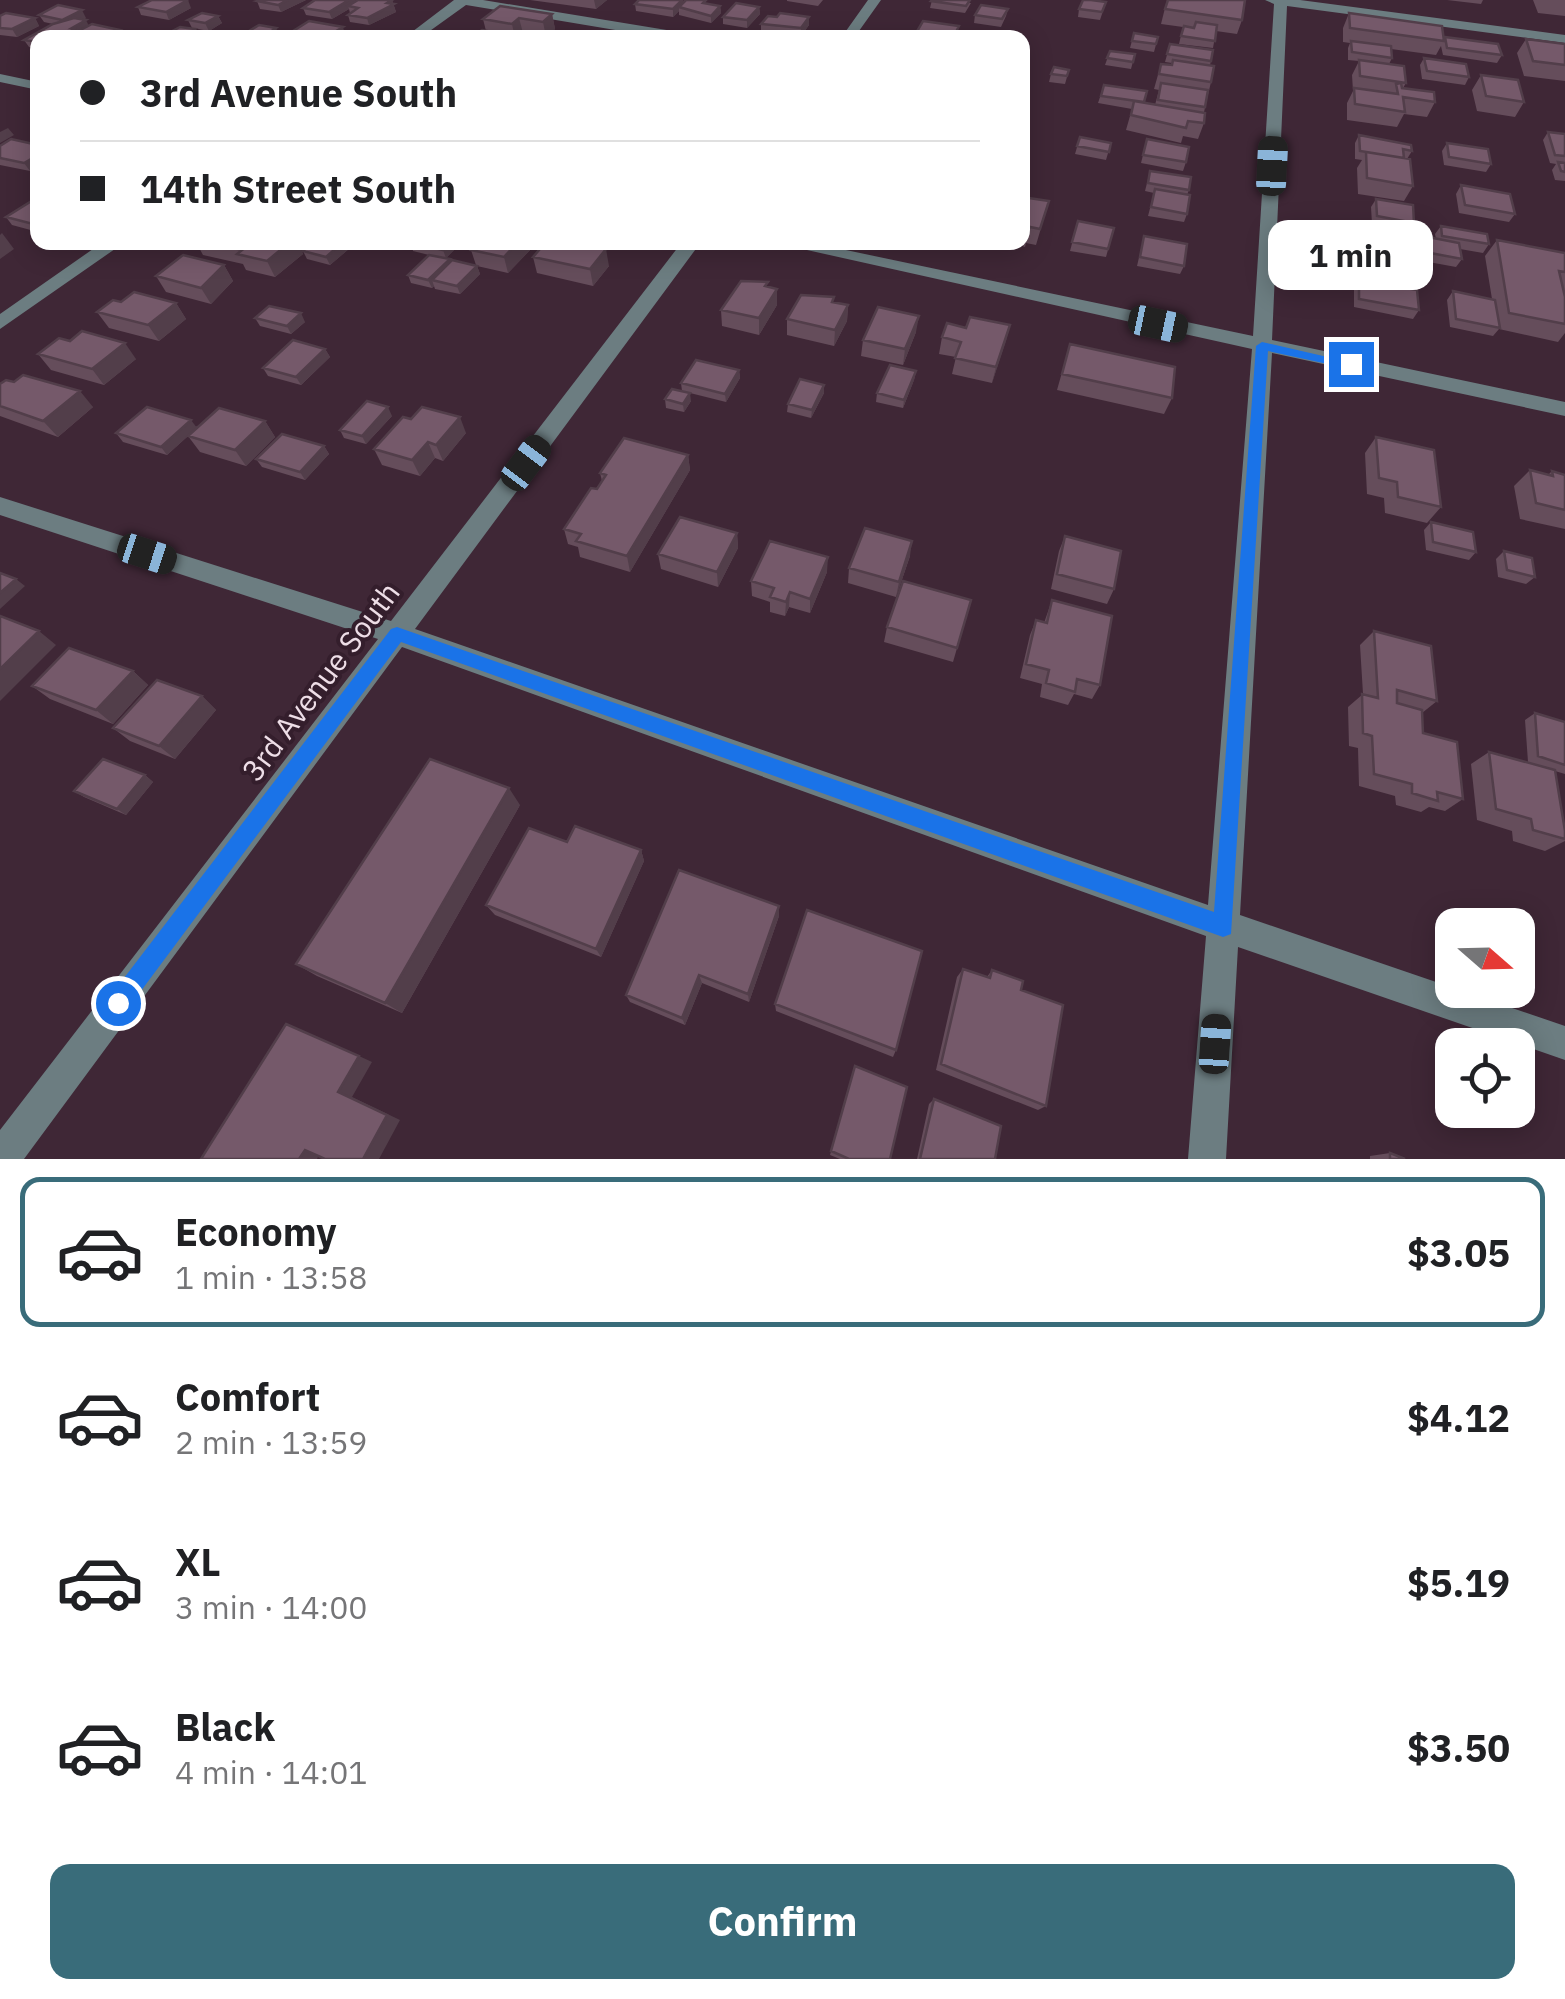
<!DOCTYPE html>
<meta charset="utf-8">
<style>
body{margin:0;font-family:"IBM Plex Sans",sans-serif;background:#f2f2f2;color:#202124;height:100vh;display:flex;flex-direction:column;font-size:38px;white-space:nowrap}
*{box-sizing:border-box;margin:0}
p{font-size:32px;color:#757577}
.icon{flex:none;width:55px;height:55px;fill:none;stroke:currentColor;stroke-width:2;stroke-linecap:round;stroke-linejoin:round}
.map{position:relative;height:1159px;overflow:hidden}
.side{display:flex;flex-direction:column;background:#fff;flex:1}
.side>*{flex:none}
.banner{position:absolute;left:30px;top:30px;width:1000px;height:220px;border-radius:20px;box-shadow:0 5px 25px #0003;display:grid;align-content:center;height:220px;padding:0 50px;background:#fff}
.needle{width:65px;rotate:110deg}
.fabs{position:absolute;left:1435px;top:908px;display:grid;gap:20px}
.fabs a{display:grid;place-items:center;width:100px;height:100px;border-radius:20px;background:#fff;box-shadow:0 5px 25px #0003;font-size:50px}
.end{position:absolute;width:45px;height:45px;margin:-22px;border:12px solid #1a73e8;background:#fff;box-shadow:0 0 0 5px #fff}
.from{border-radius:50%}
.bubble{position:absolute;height:70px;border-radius:20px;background:#fff;box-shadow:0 5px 25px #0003;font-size:32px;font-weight:700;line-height:70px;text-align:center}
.car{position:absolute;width:30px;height:60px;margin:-30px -15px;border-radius:12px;box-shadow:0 0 8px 2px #0007;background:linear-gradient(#222 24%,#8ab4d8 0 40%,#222 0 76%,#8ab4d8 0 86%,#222 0)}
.banner b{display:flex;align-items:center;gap:35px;height:95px;font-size:38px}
.banner b+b{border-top:2px solid #e0e0e0}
.banner i{width:25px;height:25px;background:#202124}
ul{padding:18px 0 0;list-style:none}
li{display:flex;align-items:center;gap:30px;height:150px;margin:0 20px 15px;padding:0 30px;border:5px solid transparent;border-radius:20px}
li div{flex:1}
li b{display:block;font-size:38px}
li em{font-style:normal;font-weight:700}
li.active{border-color:#396c7a}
li>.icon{width:90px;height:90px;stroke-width:1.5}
.button{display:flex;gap:20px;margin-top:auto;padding:20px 50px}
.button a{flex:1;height:115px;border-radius:20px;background:#396c7a;color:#fff;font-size:40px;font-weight:700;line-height:115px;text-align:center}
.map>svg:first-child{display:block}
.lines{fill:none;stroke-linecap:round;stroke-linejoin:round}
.minor{fill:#6c7d81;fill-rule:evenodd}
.wall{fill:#654d5b}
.shaded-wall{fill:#523e4a}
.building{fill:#75596a;stroke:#523e4a;stroke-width:2.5}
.route{fill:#1a73e8}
.labels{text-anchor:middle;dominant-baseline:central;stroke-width:8;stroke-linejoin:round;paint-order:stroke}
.street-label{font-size:30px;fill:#eedee7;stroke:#341e2c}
</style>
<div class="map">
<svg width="1565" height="1159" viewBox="0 0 1565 1159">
<rect width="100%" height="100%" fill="#3f2736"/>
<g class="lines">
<path class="minor" d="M483,0L691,34L697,38H663L466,5L420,38H404L454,0Z
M868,0H881L854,38H841Z
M1265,0H1300L1565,35V43L1287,6L1272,340L1565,402V416L1272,353L1240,915L1565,1026V1060L1238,947L1226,1159H1188L1206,936L402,647L24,1159H0V1130L378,639L0,515V497L391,621L682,242H701L415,629L1208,905L1252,349L771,242H808L1253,336L1274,4Z
M0,74L38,82V90L0,82Z
M103,242H125L0,329V314Z"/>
</g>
<path class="wall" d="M306,0L281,12L260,9L257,1Z
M315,0H355V2L392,0L396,12L369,25L350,22L348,15L350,13L349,9L332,19L306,15L303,8Z
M530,0H607L596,9Z
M787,0H823L818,6L787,1Z
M932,0L971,3L965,13L930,8Z
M1167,0H1245L1242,20L1237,34L1216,31L1213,48L1179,44L1183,27L1161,24Z
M1447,0H1483L1481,4Z
M1533,0H1565V16L1538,13Z
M1106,2L1100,20L1078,17L1079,9Z
M706,3L720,6L721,13L711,23L679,15V11L673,17L636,11L635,4Z
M138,7L191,8L169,20L141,15Z
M759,7L760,14L747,28L723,24V17Z
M1008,9L1006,16L1001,27L974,23L975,15Z
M1349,13L1444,39L1502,55L1497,63L1443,55L1441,46L1436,55L1391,49L1392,58L1389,64L1406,83L1403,88L1435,102L1427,117L1404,114L1397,127L1347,120V103L1353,91L1352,75L1359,61L1348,60V48L1350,43L1343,42V28Z
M552,14L555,29L546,37L523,33L517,38H470L486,31L483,19Z
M39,15L86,18L82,20L89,26L120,30L124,37L38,38V49L29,47L24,40L53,24L44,22Z
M0,16L35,18L39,26L17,37L0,35Z
M218,16L222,23L209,31L192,28L188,20Z
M761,24L809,25L801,36L761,31Z
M249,31L280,36L277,38H252Z
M916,33L958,34L956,38H915Z
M1134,33L1158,37L1154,52L1130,48Z
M1526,39L1565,44V81L1524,76L1517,53Z
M1170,44L1211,61L1210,65L1211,82L1204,112V123L1198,139L1183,136L1181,143L1126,130L1132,109L1098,103L1104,85L1144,103L1155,105L1159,90L1154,89L1161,64L1171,65L1172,63L1165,62Z
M1110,51L1135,54L1131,69L1105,65Z
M1424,58L1469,77L1465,85L1422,79L1420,65Z
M1069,70L1065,84L1049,82L1051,74Z
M1481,75L1524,102L1515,117L1477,111L1472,90Z
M1548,132L1565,134V181L1555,180L1552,170L1556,164L1550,163L1543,140Z
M1359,135L1412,151L1407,159L1413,186L1404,201L1358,194L1357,168L1362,160L1355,159V143Z
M1080,137L1111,143L1106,160L1075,154Z
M1147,139L1186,162L1183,171L1141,163Z
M1447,143L1491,164L1486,172L1444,165L1442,151Z
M38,145V167L30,171L0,165V146Z
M1150,171L1189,190L1187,195V214L1184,222L1148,216L1154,193L1145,191Z
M1461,185L1515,214L1509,222L1459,213L1456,194Z
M38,197V232L12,225L6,217Z
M1022,197L1049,201L1036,245L1026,243L1025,247L1012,242H1022Z
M1376,199L1414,223L1409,231L1372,224L1371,207Z
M1078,221L1114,228L1106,257L1070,251Z
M1441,226L1489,244L1483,253L1460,249L1462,259L1456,267L1423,261L1413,276L1359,266V254L1354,253L1353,243L1362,227L1421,239L1423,236L1436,239L1435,234Z
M1144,236L1184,266L1180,274L1137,266Z
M1497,240L1565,253V291L1563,290L1565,297V333L1558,342L1499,329L1493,336L1450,327L1447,300L1453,291L1492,299L1485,256Z
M196,242H298L303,254L275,277L246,270L243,264L203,255Z
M411,242H462L446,258L450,259L451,262L476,265L471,250L479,242H532L533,247L508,273L477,266L480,274L460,294L435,289L434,286L432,288L411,283L408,275L429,255L413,251Z
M350,248L330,265L307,259L303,251Z
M533,257L609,266L593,286L537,273Z
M224,265L233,281L211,304L166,292L156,276Z
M1359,279L1419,310L1413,319L1354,307V287Z
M768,287L777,305L759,335L722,326L721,310Z
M121,302L176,303L186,319L159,341L109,328L97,312Z
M848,305L847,321L834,346L787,335V319Z
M255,318L305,322L291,334L260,326Z
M1010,325L992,383L952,374L956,357L939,354L942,337L966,328Z
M916,332L903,365L861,356L863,340Z
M1070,344L1172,398L1164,414L1057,390Z
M325,349L330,357L301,385L268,376L263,368Z
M38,354L136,359L104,385L51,370Z
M739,370L740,378L726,402L682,391L681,383Z
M916,371L914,380L903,408L876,402L877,393Z
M14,382L93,407L58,437L0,416V384Z
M824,385V393L811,418L787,412L788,404Z
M665,399L691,401L684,412L666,408Z
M392,416L366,444L344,438L340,430Z
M265,421L275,437L246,466L200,452L188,436L167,455L123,442L116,433Z
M466,433L443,461L435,458L420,476L382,465L374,449Z
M1376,437L1441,507L1427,523L1385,513L1384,498L1367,494L1365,453Z
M324,446L329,454L305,480L262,467L256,459Z
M688,455L690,470L630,572L580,557L578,547L568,544L564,529L602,481L600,473Z
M1530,470L1548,475L1552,471L1565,475V529L1520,519L1514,486Z
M1431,522L1476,552L1469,560L1426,550L1424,530Z
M737,533L738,548L718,587L661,569L658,554Z
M1065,536L1114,589L1107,604L1051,589L1059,551Z
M1504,551L1535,577L1526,584L1498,577L1496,559Z
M910,556L896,597L848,583L849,568Z
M827,572L810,613L789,607L785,616L770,612V602L752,596L751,581Z
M971,600L953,662L884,642L887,627Z
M1052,600L1100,685L1092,699L1074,694L1068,705L1040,697L1042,684L1020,678L1030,635L1036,620L1044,623Z
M1374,631L1437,701L1422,713L1423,733L1463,799L1445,811L1429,807L1421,812L1396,805L1395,796L1359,786L1358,748L1349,746L1348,707L1363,694L1360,645Z
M133,671L148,685L113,724L50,699L32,686Z
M202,696L216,710L175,759L130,741L113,728Z
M1535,713L1565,722V774L1555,771L1565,831V841L1545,851L1513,841L1512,831L1477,820L1471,764L1489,752L1544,768L1528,762L1525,720Z
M145,775L153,782L126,815L84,797L74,791Z
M520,805L402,1013L317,976L296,964Z
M567,842L641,850L644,861L601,957L495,915L486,905Z
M779,916L749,1002L702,983L685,1025L630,1002L626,995Z
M963,969L987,977L992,970L1046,1106L1038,1110L936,1070L957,977Z
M775,1004L896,1050L893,1057L776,1011Z
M853,1072L890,1159H840L830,1155Z
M934,1099L995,1159H917L929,1104Z
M1390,1153L1405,1159H1370V1156Z"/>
<path class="shaded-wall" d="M188,0L191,8L169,20L166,12Z
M288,0H306L281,12L278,5Z
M349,0H355L356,4L348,6L349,9L332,19L329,12Z
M392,0L396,12L369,25L367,18Z
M594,0H607L596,9Z
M683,0V7H679V11L673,17V9Z
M720,6L721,13L711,23V16Z
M759,7L760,14L747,28V20Z
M82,10L86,18L67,27L62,20Z
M552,14L555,29L546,37L543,22Z
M218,16L222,23L209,31L205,23Z
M809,17V25L801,36V28Z
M35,18L39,26L17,37L12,29Z
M519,18L523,33L515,38L512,24Z
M86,20L90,28L77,38H57Z
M343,27L346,38H329L338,30Z
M276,28L280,36L277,38H268L267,34Z
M195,29L198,37L197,38H180Z
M120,30L123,38H105Z
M8,128L14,135L0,143V132Z
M38,155V167L30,171L24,163Z
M2,233L14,249L0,259V235Z
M290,242H298L303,254L275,277L267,261Z
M343,242H348L350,248L330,265L326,257Z
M451,242H462L446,258L443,250Z
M518,242H532L533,247L508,273L504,257Z
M606,249L609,266L593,286L590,269Z
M450,259L452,267L432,280L434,286L432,288L428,280Z
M224,265L233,281L211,304L201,288Z
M477,266L480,274L460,294L457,286Z
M777,289V305L759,335V318Z
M176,303L186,319L159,341L148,325Z
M848,305L847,321L834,346L835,330Z
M301,313L305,322L291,334L287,326Z
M919,316L916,332L903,365L905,349Z
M1010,325L1006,341L992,383L996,367Z
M125,343L136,359L104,385L92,369Z
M325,349L330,357L301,385L296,377Z
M739,370L740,378L726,402L725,394Z
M916,371L914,380L903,408L904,400Z
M824,385V393L811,418L812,410Z
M80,391L93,407L58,437L43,421Z
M690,393L691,401L684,412L683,404Z
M388,407L392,416L366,444L362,436Z
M460,417L466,433L443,461L436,445Z
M191,420L197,428L167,455L161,447Z
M265,421L275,437L246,466L235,450Z
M428,442L435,458L420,476L412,460Z
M324,446L329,454L305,480L300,472Z
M688,455L690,470L630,572L627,556Z
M737,533L738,548L718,587L717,572Z
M912,541L910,556L896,597L899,582Z
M828,557L827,572L810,613V599Z
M16,579L25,586L0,609V593Z
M790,592L789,607L785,616L786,602Z
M39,631L56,645L0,701V669Z
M133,671L148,685L113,724L96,710Z
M202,696L216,710L175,759L159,746Z
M145,775L153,782L126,815L117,809Z
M509,788L520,805L402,1013L385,1003Z
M641,850L644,861L601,957L596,949Z
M779,906V916L749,1002L748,994Z
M699,975L702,983L685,1025L682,1018Z
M359,1056L372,1062L352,1097L400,1120L379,1159H363L338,1092Z
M305,1150L320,1153L317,1159H299Z"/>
<path class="building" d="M152,0H188L166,12L138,7Z
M260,0H288L278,5L257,1Z
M315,0H349L329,12L303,8Z
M358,0H392L387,3L394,4L367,18L348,15L358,8L348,6Z
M639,0H682L673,9L635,4Z
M686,0H706L703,3L720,6L711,16L679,7Z
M932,0H970L966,6L931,1Z
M1083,0H1091L1106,2L1102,12L1079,9Z
M1168,0H1245L1242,20L1165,9Z
M736,3L759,7L747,20L723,17Z
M58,5L82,10L62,20L39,15Z
M981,5L1008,9L1002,19L975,15Z
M500,6L552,14L543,22L519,18L512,24L483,19Z
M6,13L35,18L12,29L0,28V16Z
M202,13L218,16L205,23L188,20Z
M780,13L809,17L801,28L761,24L768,16L777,17Z
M1349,13L1442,26L1444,41L1350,28Z
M74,18L86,20L72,28H76L57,38H38V42L24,40L53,24Z
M309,21L343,27L338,30L344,32L329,38H313L290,33Z
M923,21L959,26L953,38L916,33Z
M1196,22L1217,25L1215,41L1181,36L1184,26L1194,28Z
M92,24L120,30L105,38L67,37Z
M259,25L276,28L267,34L249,31Z
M180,27L195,29L180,38L165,35Z
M482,30L507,35L504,38H470Z
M138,33L160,38H130Z
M1134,33L1158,37L1156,44L1132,41Z
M1445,37L1498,44L1502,55L1447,48Z
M1526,39L1565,44V65L1533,61Z
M1351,41L1391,46L1392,58L1352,52Z
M1170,44L1213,50L1211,61L1167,54Z
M1110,51L1135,54L1133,62L1107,58Z
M1424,58L1466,64L1469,77L1427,71Z
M1173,60L1214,66L1211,82L1159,74L1161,64L1172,65Z
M1359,60L1404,66L1406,83L1360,76Z
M1054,67L1069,70L1067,76L1051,74Z
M1481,75L1518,80L1524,102L1486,96Z
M1161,83L1208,90L1205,107L1158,100Z
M1401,83L1402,88L1434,92L1435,102L1403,97L1405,112L1355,104L1354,88L1398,94L1396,84Z
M1104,85L1147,91L1144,102L1101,96Z
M1134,101L1205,113L1204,123L1188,121L1186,128L1131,115Z
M1548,132L1565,134V156L1555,155Z
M1359,135L1411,145L1412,151L1403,149L1404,158L1360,151Z
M1080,137L1111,143L1109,152L1077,146Z
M11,139L38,145V155L24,163L0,158V146Z
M1147,139L1189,147L1186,162L1143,155Z
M1447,143L1488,149L1491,164L1449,157Z
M1366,152L1410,159L1413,186L1367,178Z
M1558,162L1565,163V172L1561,171Z
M1150,171L1191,177L1189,190L1148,183Z
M1461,185L1510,194L1515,214L1465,205Z
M1155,189L1190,195L1187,214L1151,207Z
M38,197V221L33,224L6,217Z
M1022,197L1049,201L1040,229L1030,227L1028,231L1022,229Z
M1376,199L1413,205L1414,223L1377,216Z
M1078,221L1114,228L1108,249L1072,242Z
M1441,226L1487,234L1489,244L1442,236Z
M1362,227L1421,238L1424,260L1369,250L1368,238L1363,237Z
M1144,236L1187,244L1184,266L1140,257Z
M1423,236L1459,243L1462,259L1425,252Z
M1497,240L1565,253V272L1559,271L1565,297V324L1509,313Z
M209,242H290L267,261L237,254L242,250Z
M313,242H343L326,257L303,251Z
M411,242H451L443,250Z
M479,242H518L504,257L471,250Z
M546,242H574L606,249L590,269L533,257Z
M183,255L224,265L201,288L156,276Z
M429,255L450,259L428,280L408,275Z
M452,260L477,266L457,286L432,280Z
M1359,279L1417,290L1419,310L1359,299Z
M741,281L768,282L765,286L777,289L759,318L721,310Z
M1453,291L1495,300L1500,328L1456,319Z
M134,292L176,303L148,325L97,312L113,300L121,302Z
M801,295L834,297L832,302L848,305L835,330L787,319Z
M269,306L301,313L287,326L255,318Z
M878,307L919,316L905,349L863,340Z
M970,317L1010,325L996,367L955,358L961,342L942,337L947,323L966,328Z
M82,331L125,343L92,369L38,354L59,338L70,341Z
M293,340L325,349L296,377L263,368Z
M1070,344L1175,367L1172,398L1062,374Z
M696,360L739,370L725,394L681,383Z
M890,365L916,371L904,400L877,393Z
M23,375L80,391L43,421L0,406V384L6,380L14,382Z
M800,379L824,385L812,410L788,404Z
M672,389L690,393L683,404L665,399Z
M367,401L388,407L362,436L340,430Z
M147,407L191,420L161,447L116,433Z
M422,407L460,417L436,445L428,442L412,460L374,449L403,417L411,419Z
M219,408L265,421L235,450L188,436Z
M282,434L324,446L300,472L256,459Z
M1376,437L1434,450L1441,507L1398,497L1397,482L1379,478Z
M624,438L688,455L627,556L576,541L581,534L564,529L591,488L597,489L606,475L600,473Z
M1530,470L1553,476L1552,471L1565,475V510L1536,503Z
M680,517L737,533L717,572L658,554Z
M1431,522L1473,532L1476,552L1433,542Z
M865,528L912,541L899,582L849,568Z
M1065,536L1121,551L1114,589L1057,574Z
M770,541L828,557L810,599L790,592L786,602L770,597L774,588L751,581Z
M1504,551L1532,558L1535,577L1507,570Z
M0,573L16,579L0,593Z
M903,581L971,600L957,648L887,627Z
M1052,600L1112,616L1100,685L1077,679L1075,692L1046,683L1049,670L1026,664L1036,620L1047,623Z
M0,616L39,631L0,669Z
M1374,631L1431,646L1437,701L1397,690V703L1422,710L1423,733L1457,742L1463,799L1437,792L1438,801L1412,793V784L1374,774L1372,736L1363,733L1362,694L1378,698Z
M69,648L133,671L96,710L32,686Z
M157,680L202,696L159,746L113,728Z
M1535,713L1565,722V765L1538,756Z
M1489,752L1555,770L1565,831V839L1533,830L1531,819L1496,809Z
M103,759L145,775L117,809L74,791Z
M430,759L509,788L385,1003L296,964Z
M575,826L641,850L596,949L486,905L529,828L567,842Z
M679,870L779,906L748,994L699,975L682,1018L626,995Z
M807,910L922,951L896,1050L775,1004Z
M963,969L990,978L992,970L1023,981L1021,990L1063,1005L1046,1106L941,1064Z
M286,1024L359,1056L338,1092L387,1115L363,1159H325L305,1150L299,1159H201Z
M855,1066L907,1087L890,1159H849L831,1151Z
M934,1099L1001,1126L995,1159H920Z
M1390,1153L1405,1159H1390Z"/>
<path class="route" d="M1262,342L1358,364L1351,369L1268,351L1231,934L1223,937L401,642L126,1011L118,1014L111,1011L107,1003L111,995L391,629L397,627L1214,912L1256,346Z"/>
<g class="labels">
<g class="street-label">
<text transform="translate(320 681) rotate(-53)">3rd Avenue South</text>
</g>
</g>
</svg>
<div class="fabs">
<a><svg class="needle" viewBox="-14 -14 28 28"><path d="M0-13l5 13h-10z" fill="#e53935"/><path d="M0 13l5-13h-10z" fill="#757577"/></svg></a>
<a><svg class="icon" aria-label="locate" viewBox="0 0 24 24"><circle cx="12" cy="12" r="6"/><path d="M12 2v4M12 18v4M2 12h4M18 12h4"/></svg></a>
</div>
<i class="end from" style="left:118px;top:1003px"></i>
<i class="end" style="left:1351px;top:364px"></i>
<div class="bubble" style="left:1268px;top:220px;width:165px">1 min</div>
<i class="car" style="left:1272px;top:166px;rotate:3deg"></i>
<i class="car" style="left:1158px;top:324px;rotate:102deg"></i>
<i class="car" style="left:526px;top:463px;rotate:37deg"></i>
<i class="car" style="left:147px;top:554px;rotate:108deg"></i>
<i class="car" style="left:1215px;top:1044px;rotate:4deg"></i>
<div class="banner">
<b><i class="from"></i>3rd Avenue South</b>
<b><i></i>14th Street South</b>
</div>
</div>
<section class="side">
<ul>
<li class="active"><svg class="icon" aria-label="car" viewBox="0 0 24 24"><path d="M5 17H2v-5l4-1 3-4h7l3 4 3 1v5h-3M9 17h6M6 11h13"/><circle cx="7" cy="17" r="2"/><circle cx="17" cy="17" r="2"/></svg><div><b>Economy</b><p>1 min · 13:58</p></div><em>$3.05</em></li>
<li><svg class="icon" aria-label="car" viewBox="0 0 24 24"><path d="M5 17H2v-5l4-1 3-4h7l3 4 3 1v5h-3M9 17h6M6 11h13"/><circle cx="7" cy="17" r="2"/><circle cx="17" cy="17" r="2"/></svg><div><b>Comfort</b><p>2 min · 13:59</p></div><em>$4.12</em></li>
<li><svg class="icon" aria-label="car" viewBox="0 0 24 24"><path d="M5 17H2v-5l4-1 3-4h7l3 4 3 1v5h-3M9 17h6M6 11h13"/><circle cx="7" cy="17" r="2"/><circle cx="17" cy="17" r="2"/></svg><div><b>XL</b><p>3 min · 14:00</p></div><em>$5.19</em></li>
<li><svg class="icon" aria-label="car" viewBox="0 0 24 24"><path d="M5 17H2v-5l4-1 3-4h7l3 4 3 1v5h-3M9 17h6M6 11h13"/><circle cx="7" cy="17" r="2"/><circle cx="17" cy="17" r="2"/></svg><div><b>Black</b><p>4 min · 14:01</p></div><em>$3.50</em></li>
</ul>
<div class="button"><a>Confirm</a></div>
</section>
